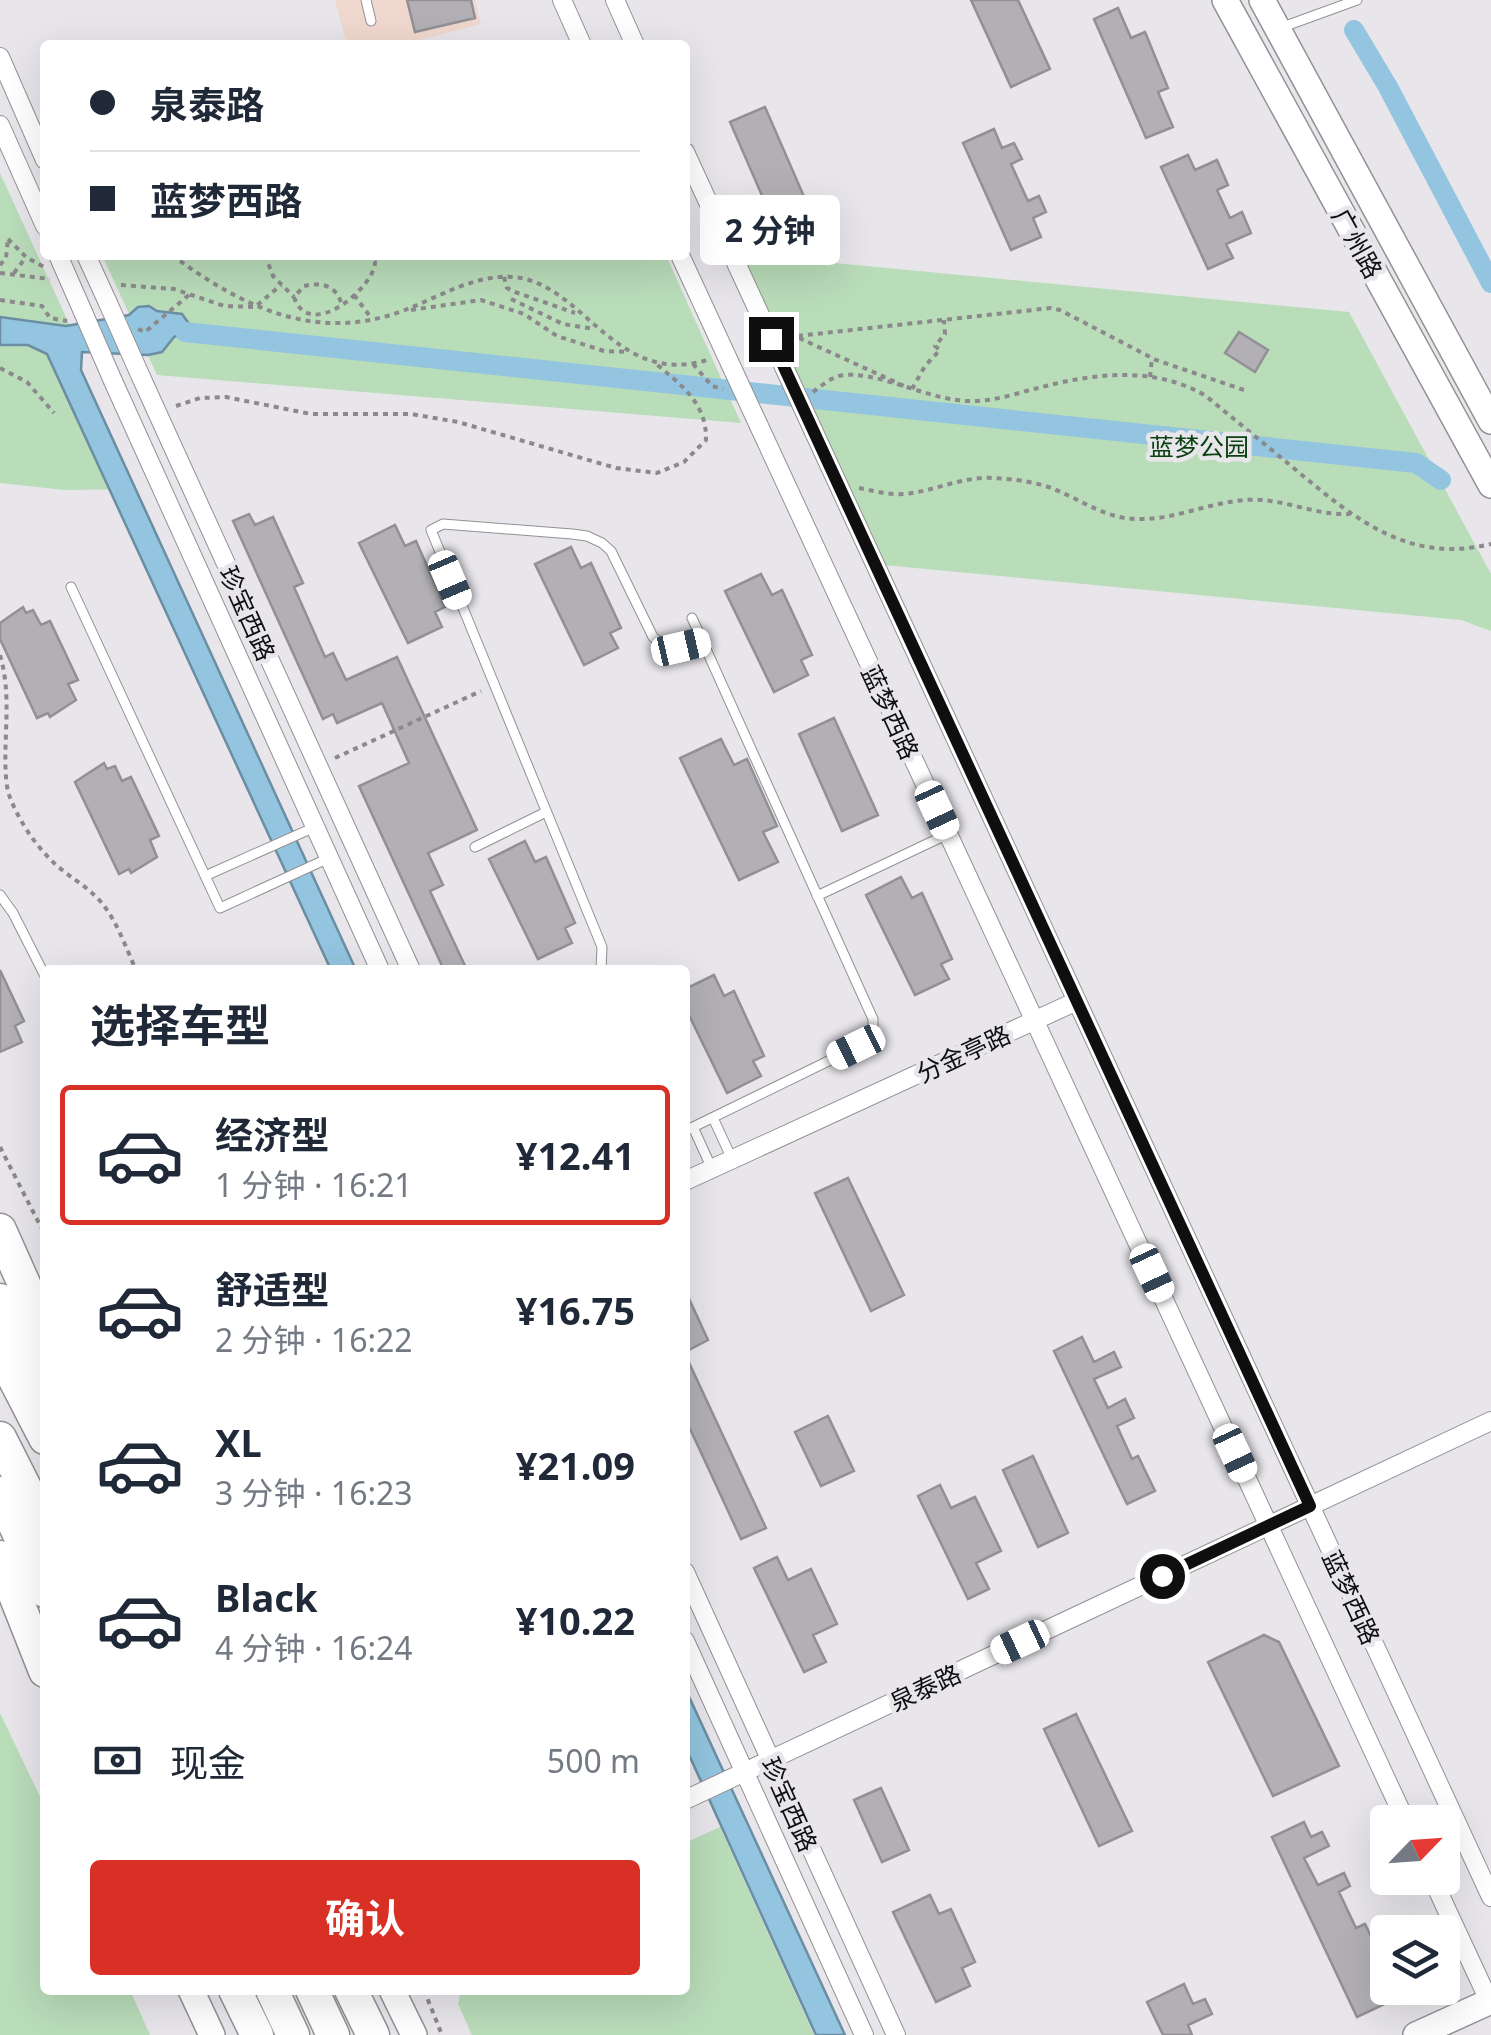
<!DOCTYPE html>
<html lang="zh">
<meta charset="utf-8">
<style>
body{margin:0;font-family:"Noto Sans","Noto Sans SC",sans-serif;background:#f6f6f7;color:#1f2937;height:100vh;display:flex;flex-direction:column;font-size:38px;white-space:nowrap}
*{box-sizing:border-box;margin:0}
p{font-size:32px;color:#747a83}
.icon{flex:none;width:55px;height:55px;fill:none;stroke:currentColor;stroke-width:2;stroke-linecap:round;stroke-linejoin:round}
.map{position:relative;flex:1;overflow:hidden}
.panel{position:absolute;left:40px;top:965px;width:650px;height:1030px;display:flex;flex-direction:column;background:#fff;border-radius:10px;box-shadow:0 10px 40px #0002}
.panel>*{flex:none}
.banner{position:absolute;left:40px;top:40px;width:650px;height:220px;border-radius:10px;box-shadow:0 10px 40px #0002;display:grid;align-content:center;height:220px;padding:0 50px;background:#fff}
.needle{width:65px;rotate:65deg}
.buttons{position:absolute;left:1370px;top:1805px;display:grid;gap:20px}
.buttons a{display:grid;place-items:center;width:90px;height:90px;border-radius:10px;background:#fff;box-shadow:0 10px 40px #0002;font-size:50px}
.end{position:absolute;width:45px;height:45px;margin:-22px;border:12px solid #100f10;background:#fff;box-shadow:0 0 0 5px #fff}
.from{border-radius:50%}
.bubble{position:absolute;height:70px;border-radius:10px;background:#fff;box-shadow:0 10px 40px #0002;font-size:32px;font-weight:700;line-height:70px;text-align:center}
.car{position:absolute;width:30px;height:60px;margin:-30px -15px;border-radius:12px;box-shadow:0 0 8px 2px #0007;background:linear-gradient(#fff 24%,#345 0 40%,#fff 0 76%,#345 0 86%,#fff 0)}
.banner b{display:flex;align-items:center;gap:35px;height:95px;font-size:38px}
.banner b+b{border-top:2px solid #e0e1e3}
.banner i{width:25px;height:25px;background:#1f2937}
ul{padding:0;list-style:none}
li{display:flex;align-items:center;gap:30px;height:140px;margin:0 20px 15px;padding:0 30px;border:5px solid transparent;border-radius:10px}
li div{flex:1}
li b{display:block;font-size:38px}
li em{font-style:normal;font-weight:700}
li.active{border-color:#d93025}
li>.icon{width:90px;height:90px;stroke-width:1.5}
h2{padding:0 50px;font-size:45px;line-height:120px}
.pay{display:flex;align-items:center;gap:25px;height:110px;padding:0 50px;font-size:38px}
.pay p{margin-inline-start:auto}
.button{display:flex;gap:20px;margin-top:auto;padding:20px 50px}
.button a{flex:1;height:115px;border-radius:10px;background:#d93025;color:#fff;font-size:40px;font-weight:700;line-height:115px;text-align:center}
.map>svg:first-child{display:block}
.industrial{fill:#f0d8ce}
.green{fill:#b9dcb9}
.water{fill:#93c5e0;stroke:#6c8ea2;stroke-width:2.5}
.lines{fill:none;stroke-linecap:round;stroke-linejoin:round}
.canal{stroke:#93c5e0;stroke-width:20}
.building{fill:#b2b0b4;stroke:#929094;stroke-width:2.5}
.lane-casing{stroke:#939195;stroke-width:11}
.street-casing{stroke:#939195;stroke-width:20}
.secondary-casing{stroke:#939195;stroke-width:28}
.highway-casing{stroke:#939195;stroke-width:35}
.path{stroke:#8b898c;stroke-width:4;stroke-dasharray:5 5;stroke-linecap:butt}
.lane{stroke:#fff;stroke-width:9}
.street{stroke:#fff;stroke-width:18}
.secondary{stroke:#fff;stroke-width:25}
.highway{stroke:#fff;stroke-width:32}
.street-bridge-casing{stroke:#939195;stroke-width:20;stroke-linecap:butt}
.street-bridge{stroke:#fff;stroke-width:18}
.route{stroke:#100f10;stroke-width:12}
.labels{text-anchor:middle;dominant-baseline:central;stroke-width:9;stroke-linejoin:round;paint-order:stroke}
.street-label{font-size:25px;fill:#100f10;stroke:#e8e6eb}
.park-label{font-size:25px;fill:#0b4111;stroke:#e8e6eb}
</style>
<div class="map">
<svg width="1491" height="2035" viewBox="0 0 1491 2035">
<rect width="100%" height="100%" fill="#e8e6eb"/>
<path class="industrial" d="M335,0H475L481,24L401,45H347Z"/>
<path class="green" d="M0,173L82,352L81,370L136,489L65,490L0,483Z
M731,253L1349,312L1491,574V631L1461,620L873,564Z
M102,255H666L741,423L157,375Z
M0,1713L45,1807V1990H130L150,2035H0Z
M720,1827L814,2035H472L458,2004L461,1990H685V1843Z"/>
<path class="water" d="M149,306L157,311L182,314L190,325L185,332L174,337L162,352L148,355L82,352L81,370L356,970H331L47,354L28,345H0V317L66,326L129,315L138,307Z
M685,1688L845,2035H816L685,1746Z"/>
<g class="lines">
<path class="canal" d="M1354,30L1388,87L1491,283
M185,332L1416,463L1441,480"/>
</g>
<path class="building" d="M407,0H471L475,18L415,32Z
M971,0H1018L1050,69L1011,87Z
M1118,8L1131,38L1145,32L1168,88L1158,92L1173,127L1146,138L1094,19Z
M765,107L812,215L777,230L730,122Z
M994,129L1002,148L1014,143L1022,159L1011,164L1028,201L1039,196L1046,212L1033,218L1041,237L1011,250L963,143Z
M1188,155L1195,170L1217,160L1228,185L1217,190L1230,218L1242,212L1251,233L1226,244L1233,258L1208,269L1161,167Z
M1239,332L1268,350L1255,372L1225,353Z
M249,514L255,525L273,517L303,583L294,587L325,657L333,653L346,680L397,657L477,830L428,853L443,885L430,891L467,970H444L359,786L409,763L382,703L337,723L333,714L323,719L233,521Z
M395,525L405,546L416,541L445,607L435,612L442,627L408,643L359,543Z
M571,547L581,568L591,563L621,628L610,633L618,648L584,665L535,564Z
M761,574L772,595L782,590L812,655L801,660L808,675L774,692L725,591Z
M23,607L26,613L33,610L41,625L50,621L78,680L68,684L76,700L50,717L48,713L37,718L0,639V623Z
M834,718L878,815L842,831L799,734Z
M721,739L734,765L747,759L777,826L763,832L778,862L739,880L680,758Z
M104,763L107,769L115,766L122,781L131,777L159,836L150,840L157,857L131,873L129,869L119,874L75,782Z
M525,841L535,862L546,857L575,923L565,928L572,943L538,959L489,859Z
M901,877L912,898L922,893L952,959L941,964L949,979L915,995L866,895Z
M0,970L24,1021L15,1026L22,1042L0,1052Z
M714,975L724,996L734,991L764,1056L753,1061L761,1076L727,1093L685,1007V989Z
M848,1178L904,1295L871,1311L815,1193Z
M685,1290L708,1340L685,1352Z
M1082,1337L1094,1362L1114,1352L1121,1367L1094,1379L1108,1408L1125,1399L1134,1418L1117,1426L1132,1459L1138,1456L1155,1491L1127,1504L1054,1351Z
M685,1354L766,1528L741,1539L685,1418Z
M828,1416L854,1471L821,1486L795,1432Z
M1033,1456L1068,1533L1038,1547L1003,1470Z
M940,1485L951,1508L975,1497L1001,1551L976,1563L989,1589L968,1599L918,1496Z
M777,1557L788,1580L811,1569L837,1624L813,1635L826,1662L804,1672L754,1568Z
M1264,1635L1279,1642L1339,1766L1273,1796L1208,1662Z
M1076,1714L1132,1831L1099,1846L1044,1729Z
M881,1788L909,1850L882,1862L854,1800Z
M1304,1822L1311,1837L1322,1832L1329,1846L1304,1858L1318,1885L1344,1873L1350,1886L1339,1892L1356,1928L1365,1924L1388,1972V1983L1381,1986L1389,2002L1357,2017L1272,1837Z
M930,1895L939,1914L951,1909L975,1962L962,1968L970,1986L936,2002L893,1912Z
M1184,1984L1193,2004L1205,1999L1212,2014L1188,2025L1192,2035H1163L1147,2002Z"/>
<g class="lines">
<g class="lane-casing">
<path id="lane" d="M366,0L371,21
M1280,28L1357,0
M71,587L220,908L329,858
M475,847L546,812
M205,876L315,827
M0,895L13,913L45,976
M817,896L948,834
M601,970L602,947L431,530L443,524L572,534L587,536L602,543L611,551L653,637L665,647L702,642
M713,1118L732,1159
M693,1127L712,1169
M685,1131L857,1047L873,1032V1019L692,618"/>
</g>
<g class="street-casing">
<path id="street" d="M562,0L582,45
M615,0L635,45
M0,57L45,160
M0,125L45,226
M685,152L784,367
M58,255L83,312
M86,255L108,303
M680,255L734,372
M141,377L411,970
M113,381L380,970
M759,426L1406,1822
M813,430L1491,1897
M685,1181L1077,1001
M685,1572L896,2035
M685,1641L864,2035
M685,1800L1491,1421
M1432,1878L1491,2005"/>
</g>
<g class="secondary-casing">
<path id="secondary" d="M1225,0L1491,485
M1262,0L1491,421
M191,1990L212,2035
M392,1990L414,2035
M1416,2035L1491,2001"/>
</g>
<g class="highway-casing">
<path id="highway" d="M0,1230L45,1331
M0,1300L45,1385
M0,1351L45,1438
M0,1438L45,1527
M0,1493L45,1591
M0,1557L45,1671
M235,1990L257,2035
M272,1990L293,2035
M312,1990L333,2035
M351,1990L373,2035"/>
</g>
<path class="path" d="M8,239L26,257L44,267
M172,255C242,307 317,344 405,310C439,297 475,274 513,277C583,282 615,388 707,360
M265,255L273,276L294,297
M0,265L6,258L8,239
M0,273L50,279
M14,273L26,257
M504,277L507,288L515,292L575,313
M121,285L174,289L224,306L255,307L281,285
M354,295L372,319
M511,299L563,324L595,329
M0,300L42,306L50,318L67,321
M341,302C335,285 321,282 304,286L294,297C309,343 375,287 375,262L369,255
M411,310L481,300L524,314L557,336L604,351L629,352
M138,329L145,332L190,294
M788,337L1051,308L1060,310L1156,360L1244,390
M799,338L904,386
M693,364L712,386L723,389
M0,368L27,382L54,413
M1150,377L1152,357
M912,389L925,366L940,350L935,346L945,334L944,320
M813,392C821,386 829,379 839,376C875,368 932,403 974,401C997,401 1020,392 1042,387C1096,373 1156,366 1206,396C1236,421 1266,445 1296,470C1356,520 1409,564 1491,544
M176,406L200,398L226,397L311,414H411L458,422L616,468L657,473L684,462L706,440C707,403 681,385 654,362
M859,488C874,491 889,495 904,494C936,491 962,476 994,478C1014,479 1036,482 1054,489C1078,499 1100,514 1125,518C1167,524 1204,503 1245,500C1282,497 1314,516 1350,514
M0,655C14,702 0,751 8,792C17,818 34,844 54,863C69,877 87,886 101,902C117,921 126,948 136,970
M335,758L481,691
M0,1147L45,1235
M424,1990L442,2035"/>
<use href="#lane" class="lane"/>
<use href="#street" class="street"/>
<use href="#secondary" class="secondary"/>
<use href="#highway" class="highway"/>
<g class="street-bridge-casing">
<path id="street-bridge" d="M108,303L141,377
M83,312L113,381
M784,367L813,430
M734,372L759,426"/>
</g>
<use href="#street-bridge" class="street-bridge"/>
</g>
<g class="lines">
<path class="route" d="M771,339L1310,1506L1162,1576"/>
</g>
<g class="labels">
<g class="street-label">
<text transform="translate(1358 243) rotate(61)">广州路</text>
<text transform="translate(248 613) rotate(66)">珍宝西路</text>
<text transform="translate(891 712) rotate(65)">蓝梦西路</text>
<text transform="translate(963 1053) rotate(-25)">分金亭路</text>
<text transform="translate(1352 1597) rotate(65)">蓝梦西路</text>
<text transform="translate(925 1687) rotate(-25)">泉泰路</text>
<text transform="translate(790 1804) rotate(66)">珍宝西路</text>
</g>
<g class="park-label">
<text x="1199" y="446">蓝梦公园</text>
</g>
</g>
</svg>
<div class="buttons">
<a><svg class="needle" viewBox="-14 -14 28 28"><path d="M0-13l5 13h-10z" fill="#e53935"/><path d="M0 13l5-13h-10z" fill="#747a83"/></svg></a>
<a><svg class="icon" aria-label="layers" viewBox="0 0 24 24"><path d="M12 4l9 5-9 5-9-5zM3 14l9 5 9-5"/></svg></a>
</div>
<i class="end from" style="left:1162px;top:1576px"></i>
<i class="end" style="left:771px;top:339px"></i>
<div class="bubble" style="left:700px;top:195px;width:140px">2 分钟</div>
<i class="car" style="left:450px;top:580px;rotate:157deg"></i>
<i class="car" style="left:681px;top:647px;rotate:77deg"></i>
<i class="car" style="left:937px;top:810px;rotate:155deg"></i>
<i class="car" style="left:856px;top:1047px;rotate:244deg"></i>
<i class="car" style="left:1152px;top:1273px;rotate:155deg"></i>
<i class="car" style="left:1235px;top:1453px;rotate:155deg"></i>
<i class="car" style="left:1020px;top:1642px;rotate:245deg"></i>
<div class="banner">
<b><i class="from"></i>泉泰路</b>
<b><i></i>蓝梦西路</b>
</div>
<section class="panel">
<h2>选择车型</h2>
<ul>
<li class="active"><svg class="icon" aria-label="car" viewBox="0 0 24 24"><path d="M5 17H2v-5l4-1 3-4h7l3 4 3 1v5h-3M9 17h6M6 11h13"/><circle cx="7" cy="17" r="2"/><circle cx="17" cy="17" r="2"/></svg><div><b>经济型</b><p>1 分钟 · 16:21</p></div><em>¥12.41</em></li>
<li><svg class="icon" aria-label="car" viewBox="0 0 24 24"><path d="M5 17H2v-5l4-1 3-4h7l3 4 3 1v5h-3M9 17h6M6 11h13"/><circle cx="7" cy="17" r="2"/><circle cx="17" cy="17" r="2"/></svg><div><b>舒适型</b><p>2 分钟 · 16:22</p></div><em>¥16.75</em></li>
<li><svg class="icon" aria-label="car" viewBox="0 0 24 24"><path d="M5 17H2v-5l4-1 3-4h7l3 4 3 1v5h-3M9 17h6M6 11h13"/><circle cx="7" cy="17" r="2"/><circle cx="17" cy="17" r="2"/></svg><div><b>XL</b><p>3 分钟 · 16:23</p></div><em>¥21.09</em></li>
<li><svg class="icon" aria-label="car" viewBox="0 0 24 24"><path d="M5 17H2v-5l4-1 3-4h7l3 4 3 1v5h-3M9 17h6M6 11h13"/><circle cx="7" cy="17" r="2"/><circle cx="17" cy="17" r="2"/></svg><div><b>Black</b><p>4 分钟 · 16:24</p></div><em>¥10.22</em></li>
</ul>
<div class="pay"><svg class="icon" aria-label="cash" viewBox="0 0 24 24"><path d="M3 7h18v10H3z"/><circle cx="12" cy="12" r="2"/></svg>现金<p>500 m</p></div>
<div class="button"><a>确认</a></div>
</section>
</div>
